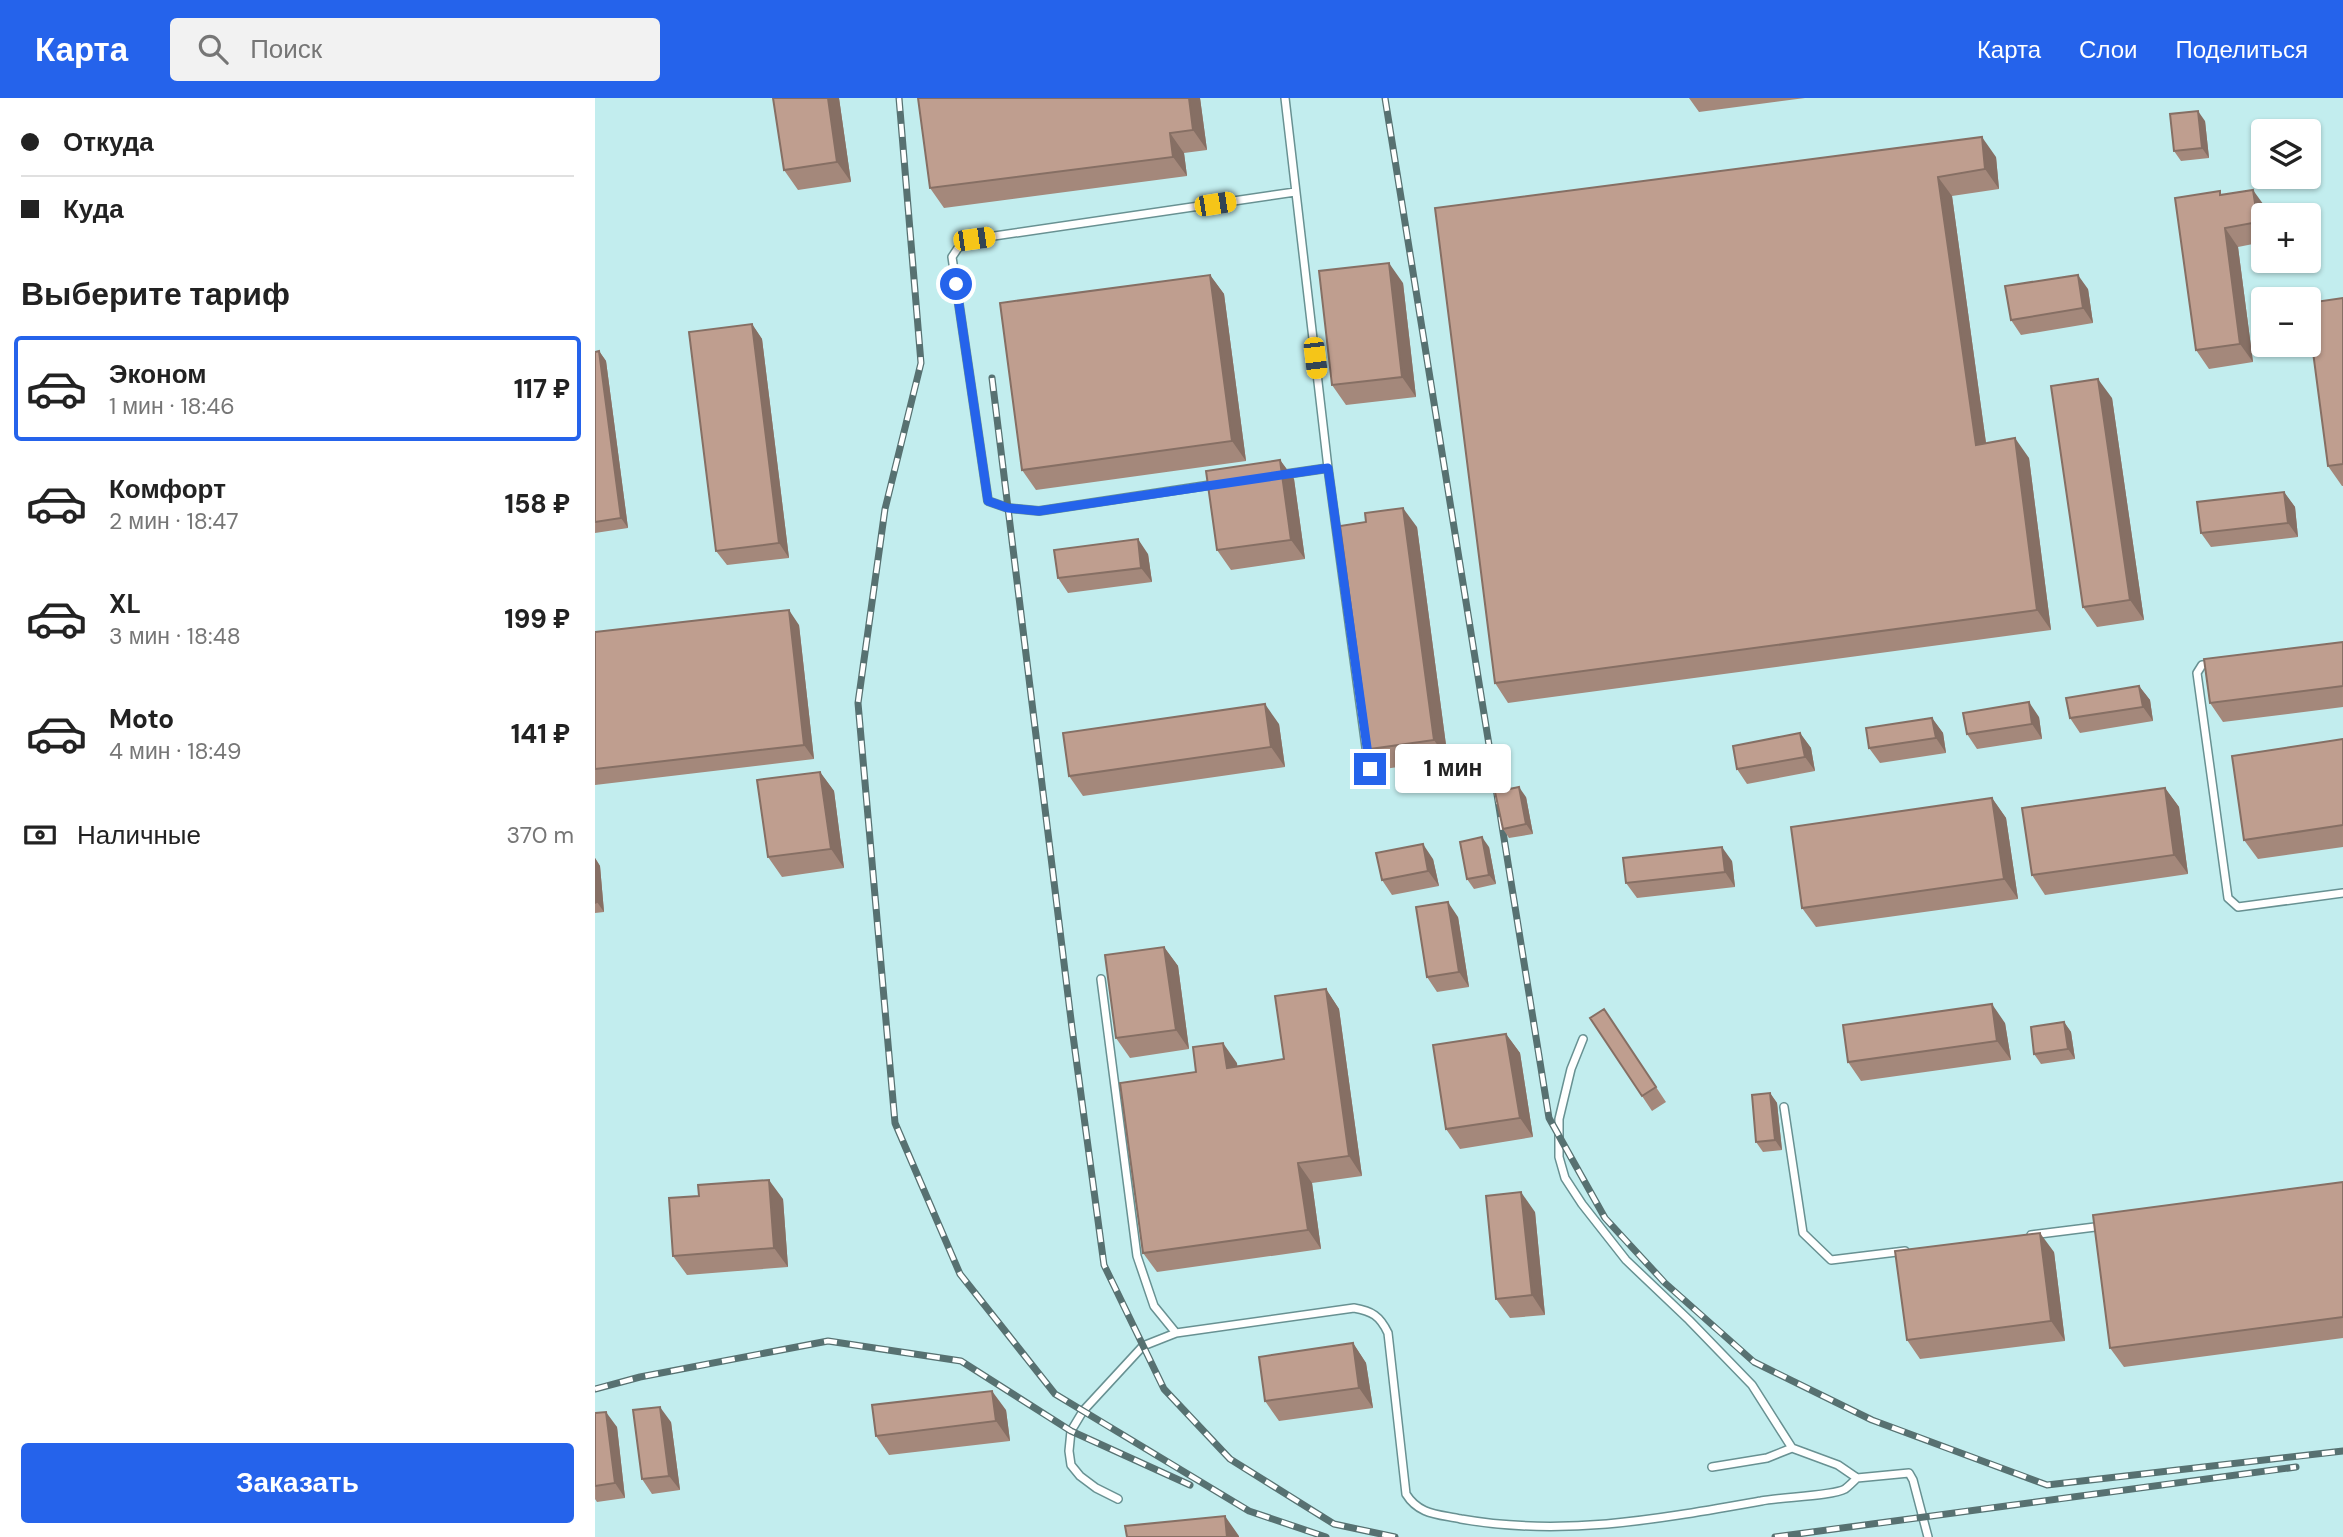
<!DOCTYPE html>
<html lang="ru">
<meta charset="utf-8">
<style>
body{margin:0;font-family:"DM Sans",sans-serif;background:#f2f2f2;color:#222;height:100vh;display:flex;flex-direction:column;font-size:26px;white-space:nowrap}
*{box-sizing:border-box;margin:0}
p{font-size:23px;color:#767676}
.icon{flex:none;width:38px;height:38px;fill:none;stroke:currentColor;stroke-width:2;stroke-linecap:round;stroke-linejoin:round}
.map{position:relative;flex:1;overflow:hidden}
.drawer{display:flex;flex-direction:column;background:#fff;width:595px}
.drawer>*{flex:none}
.guide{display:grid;align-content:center;height:154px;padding:0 21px;background:#fff}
.fabs{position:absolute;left:1656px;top:21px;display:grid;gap:14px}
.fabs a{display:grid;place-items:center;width:70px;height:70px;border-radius:7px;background:#fff;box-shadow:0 2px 5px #0004;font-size:35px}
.end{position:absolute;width:32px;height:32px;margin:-16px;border:9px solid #2563eb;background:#fff;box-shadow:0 0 0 4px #fff}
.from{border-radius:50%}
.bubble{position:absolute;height:49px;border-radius:7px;background:#fff;box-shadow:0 2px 5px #0004;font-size:23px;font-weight:800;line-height:49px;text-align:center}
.car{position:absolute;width:21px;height:42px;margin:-21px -10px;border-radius:9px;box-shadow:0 0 5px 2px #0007;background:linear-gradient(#f5c518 24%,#345 0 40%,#f5c518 0 76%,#345 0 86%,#f5c518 0)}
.guide b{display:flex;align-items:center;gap:24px;height:66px;font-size:26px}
.guide b+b{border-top:2px solid #e0e0e0}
.guide i{width:18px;height:18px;background:#222}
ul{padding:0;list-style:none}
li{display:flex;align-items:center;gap:21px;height:105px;margin:0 14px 10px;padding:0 7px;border:4px solid transparent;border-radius:7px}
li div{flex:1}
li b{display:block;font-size:26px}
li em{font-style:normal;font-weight:800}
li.current{border-color:#2563eb}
li>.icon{width:63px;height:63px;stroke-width:1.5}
h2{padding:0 21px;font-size:32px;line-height:84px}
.pay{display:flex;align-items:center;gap:18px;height:77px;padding:0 21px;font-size:26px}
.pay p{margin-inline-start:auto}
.button{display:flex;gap:14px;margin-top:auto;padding:14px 21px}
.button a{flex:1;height:80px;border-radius:7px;background:#2563eb;color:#fff;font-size:28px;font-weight:800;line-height:80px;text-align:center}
header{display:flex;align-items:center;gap:42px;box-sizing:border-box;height:98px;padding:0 35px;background:#2563eb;color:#fff}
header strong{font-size:33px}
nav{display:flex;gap:38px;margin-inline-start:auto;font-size:24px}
.search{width:490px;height:63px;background:#f2f2f2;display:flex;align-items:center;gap:18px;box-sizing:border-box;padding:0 24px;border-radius:7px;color:#767676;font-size:26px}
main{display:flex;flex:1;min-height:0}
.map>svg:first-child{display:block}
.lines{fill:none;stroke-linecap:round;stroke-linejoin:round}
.lane-casing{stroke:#689192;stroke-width:10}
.lane{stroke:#fff;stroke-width:7}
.rail-casing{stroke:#577171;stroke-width:7}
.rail{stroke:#fff;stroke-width:4.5;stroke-dasharray:13;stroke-linecap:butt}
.wall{fill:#a4887b}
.shaded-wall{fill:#866f64}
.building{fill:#bf9e8f;stroke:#866f64;stroke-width:2}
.route{stroke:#2563eb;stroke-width:9}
</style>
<header>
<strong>Карта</strong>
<div class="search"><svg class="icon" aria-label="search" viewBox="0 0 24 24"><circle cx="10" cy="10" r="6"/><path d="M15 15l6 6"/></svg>Поиск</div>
<nav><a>Карта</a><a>Слои</a><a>Поделиться</a></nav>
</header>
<main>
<section class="drawer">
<div class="guide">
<b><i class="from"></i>Откуда</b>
<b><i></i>Куда</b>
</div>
<h2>Выберите тариф</h2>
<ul>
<li class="current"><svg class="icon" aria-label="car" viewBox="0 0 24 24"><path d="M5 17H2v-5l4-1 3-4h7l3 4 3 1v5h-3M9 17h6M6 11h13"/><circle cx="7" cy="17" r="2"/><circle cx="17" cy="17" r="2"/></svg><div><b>Эконом</b><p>1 мин · 18:46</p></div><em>117 ₽</em></li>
<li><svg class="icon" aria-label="car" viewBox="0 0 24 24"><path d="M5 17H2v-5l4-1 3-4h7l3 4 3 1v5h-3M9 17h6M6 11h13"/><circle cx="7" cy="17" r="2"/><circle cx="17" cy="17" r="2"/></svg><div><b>Комфорт</b><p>2 мин · 18:47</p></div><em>158 ₽</em></li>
<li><svg class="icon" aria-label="car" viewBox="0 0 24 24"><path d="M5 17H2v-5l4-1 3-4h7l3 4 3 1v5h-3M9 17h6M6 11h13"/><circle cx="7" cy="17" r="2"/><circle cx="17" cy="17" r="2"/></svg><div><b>XL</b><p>3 мин · 18:48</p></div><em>199 ₽</em></li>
<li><svg class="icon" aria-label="car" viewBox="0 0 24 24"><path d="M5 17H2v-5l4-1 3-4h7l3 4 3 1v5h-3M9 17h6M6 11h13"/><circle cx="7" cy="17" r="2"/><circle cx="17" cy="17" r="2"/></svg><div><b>Moto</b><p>4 мин · 18:49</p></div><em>141 ₽</em></li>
</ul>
<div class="pay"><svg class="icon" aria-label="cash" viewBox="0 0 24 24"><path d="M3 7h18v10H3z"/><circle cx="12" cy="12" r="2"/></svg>Наличные<p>370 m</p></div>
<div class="button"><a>Заказать</a></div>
</section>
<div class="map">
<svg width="1748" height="1439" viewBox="0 0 1748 1439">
<rect width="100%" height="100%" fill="#c2edee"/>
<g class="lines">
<g class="lane-casing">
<path id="lane" d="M690,0L733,370L774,671
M685,377L733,370
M622,386L444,413L413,410L393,403L357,159L363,150L379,141L700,94
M1619,566L1607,567L1602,575L1633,800L1643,809L1748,795
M506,881L542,1158L559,1208L581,1235
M988,941L976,971L964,1021V1059L970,1080L987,1106L1031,1162L1094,1222L1157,1287L1197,1350
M1189,1009L1208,1135L1236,1162L1310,1153
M1436,1137L1508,1128
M1117,1369L1172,1360L1197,1350L1243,1367L1262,1380L1314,1375L1318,1382L1333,1439
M523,1401L501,1390L485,1378L476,1367L474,1353L476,1333L488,1313L548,1248L581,1235L759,1210C777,1213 785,1218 793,1235L811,1396C824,1417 843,1416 866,1421C969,1439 1064,1421 1166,1403C1184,1399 1238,1398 1250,1391C1254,1388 1258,1384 1262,1380"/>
</g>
<use href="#lane" class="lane"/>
<g class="rail-casing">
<path id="rail" d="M304,0L326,265L290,411L263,605L300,1025L365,1176L460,1296L654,1413L731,1439
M790,0L954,1020L1010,1120L1070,1185L1159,1264L1277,1322L1452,1387L1748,1353
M397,280L477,930L509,1167L569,1291L635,1361L739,1426L800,1439
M0,1291L45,1279L233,1243L366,1263L476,1333L595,1387
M1180,1439L1701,1369"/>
</g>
<use href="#rail" class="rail"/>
</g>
<path class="wall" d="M178,0H244L256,84L203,92L189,72Z
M605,0L612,52L589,55L592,78L349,110L335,90Z
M1094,0H1210L1104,14Z
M1610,23L1614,60L1586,63L1579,53Z
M1401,59L1404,91L1357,98L1391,345L1434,360L1456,532L913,605L900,585L840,110Z
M1627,97L1671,110L1668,117V144L1643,149L1658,264L1614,271L1601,252Z
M615,177L629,196L651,363L441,392L427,372Z
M808,185L821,299L751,307L737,287Z
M1493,191L1498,225L1426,237L1416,222Z
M1748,200V388H1747L1733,368Z
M157,226L167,241L194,460L132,467L121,453Z
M4,253L11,263L33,430L0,435V254Z
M1517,300L1549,522L1502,529L1488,509Z
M685,362L699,381L710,461L636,472L622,452Z
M1689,394L1700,409L1703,439L1616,449L1606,435Z
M822,429L853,662L789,671L775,651Z
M553,456L557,484L473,495L463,480Z
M204,527L219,661L0,687V534Z
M1748,544V609L1628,624L1615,605Z
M1544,588L1555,602L1558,623L1485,635L1475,620Z
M1444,619L1447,641L1382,651L1372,636Z
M1337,620L1348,635L1351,655L1285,665L1274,650Z
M684,626L690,669L488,698L474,678Z
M1205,635L1216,650L1220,673L1152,686L1142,671Z
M1748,641V749L1663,761L1649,742Z
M225,674L239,693L249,770L187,779L173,759Z
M1570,690L1584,709L1593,776L1450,797L1437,777Z
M931,699L938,736L914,740L908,731Z
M1397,700L1411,720L1423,801L1221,829L1207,810Z
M894,749L901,786L879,791L872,781Z
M0,760L5,768L9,814L0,815Z
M838,761L844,788L797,797L787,782Z
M1137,763L1140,789L1042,800L1031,785Z
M863,819L874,889L842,894L832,879Z
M569,849L583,868L594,951L535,960L521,940Z
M731,891L744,911L767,1078L717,1085L726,1151L562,1174L548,1155L601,974L642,965V968L689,961Z
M1009,911L1071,1004L1057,1013L1047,998Z
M1469,924L1476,934L1480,961L1446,966L1439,956Z
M1410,925L1416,962L1266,983L1253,964Z
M911,936L925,955L938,1039L865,1051L851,1031Z
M1175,995L1182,1005L1187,1052L1168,1054L1161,1044Z
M1748,1084V1240L1529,1269L1515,1250Z
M188,1101L193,1169L92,1177L78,1158Z
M940,1114L950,1217L915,1220L901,1201Z
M1459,1154L1470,1243L1325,1261L1312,1242Z
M758,1245L771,1265L778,1310L684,1323L670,1303Z
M411,1312L415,1343L294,1357L281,1338Z
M0,1315L22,1329L30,1400L2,1404L0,1401Z
M76,1324L85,1392L57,1396L47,1381Z"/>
<path class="shaded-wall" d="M233,0H244L256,84L242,64Z
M594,0H605L612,52L598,32Z
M1603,13L1610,23L1614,60L1607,50Z
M575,35L589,55L592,78L578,59Z
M1387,39L1401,59L1404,91L1390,71Z
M1343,79L1357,98L1394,367L1381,347Z
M1658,92L1671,110L1672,117H1668V130L1663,124Z
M1630,130L1643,149L1658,264L1645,246Z
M794,165L808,185L821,299L807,279Z
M615,177L629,196L651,363L637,343Z
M1483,177L1493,191L1498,225L1488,210Z
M157,226L167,241L194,460L184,445Z
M4,253L11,263L33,430L26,420Z
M1503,281L1517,300L1549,522L1535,502Z
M1420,340L1434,360L1456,532L1442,512Z
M685,362L699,381L710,461L696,442Z
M1689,394L1700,409L1703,439L1693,425Z
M808,410L822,429L853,662L839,642Z
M543,441L553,456L557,484L546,470Z
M194,512L204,527L219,661L209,647Z
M1544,588L1555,602L1558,623L1548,609Z
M1434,604L1444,619L1447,641L1437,626Z
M670,606L684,626L690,669L676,649Z
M1337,620L1348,635L1351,655L1341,640Z
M1205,635L1216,650L1220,673L1210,659Z
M225,674L239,693L249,770L236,751Z
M924,689L931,699L938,736L931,726Z
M1570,690L1584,709L1593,776L1579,757Z
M1397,700L1411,720L1423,801L1409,781Z
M887,739L894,749L901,786L894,777Z
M828,746L838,761L844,788L833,773Z
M1127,749L1137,763L1140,789L1130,774Z
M0,760L5,768L9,814L2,804L0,779Z
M853,804L863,819L874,889L864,874Z
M569,849L583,868L594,951L581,932Z
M731,891L744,911L767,1078L754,1058Z
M1397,906L1410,925L1416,962L1402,943Z
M1469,924L1476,934L1480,961L1473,951Z
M911,936L925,955L938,1039L925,1020Z
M628,945L642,965L645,989L632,970Z
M1175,995L1182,1005L1187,1052L1180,1042Z
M703,1065L717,1085L726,1151L713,1132Z
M174,1082L188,1101L193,1169L179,1150Z
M926,1094L940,1114L950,1217L937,1197Z
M1445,1135L1459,1154L1470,1243L1456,1223Z
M758,1245L771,1265L778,1310L764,1290Z
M397,1293L411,1312L415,1343L401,1323Z
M65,1309L76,1324L85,1392L74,1378Z
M11,1314L22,1329L30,1400L20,1385Z
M630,1418L644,1438V1439H632Z"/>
<path class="building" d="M178,0H233L242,64L189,72Z
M323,0H594L598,32L575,35L578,59L335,90Z
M1603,13L1607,50L1579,53L1575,16Z
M1387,39L1390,71L1343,79L1381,347L1420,340L1442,512L900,585L840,110Z
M1658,92L1663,124L1630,130L1645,246L1601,252L1580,100L1625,93V97Z
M794,165L807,279L737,287L724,173Z
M615,177L637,343L427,372L405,205Z
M1483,177L1488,210L1416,222L1410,188Z
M1748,200V366L1733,368L1713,216V205Z
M157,226L184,445L121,453L94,234Z
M4,253L26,420L0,424V254Z
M1503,281L1535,502L1488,509L1456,288Z
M685,362L696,442L622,452L611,373Z
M1689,394L1693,425L1606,435L1602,404Z
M808,410L839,642L775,651L745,428L771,424L770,415Z
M543,441L546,470L463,480L459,452Z
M194,512L209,647L0,671V534Z
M1748,544V588L1615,605L1609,561Z
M1544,588L1548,609L1475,620L1471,600Z
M1434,604L1437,626L1372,636L1368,615Z
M670,606L676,649L474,678L468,635Z
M1337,620L1341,640L1274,650L1271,630Z
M1205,635L1210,659L1142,671L1138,648Z
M1748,641V727L1649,742L1637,658Z
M225,674L236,751L173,759L162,682Z
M924,689L931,726L908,731L900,694Z
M1570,690L1579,757L1437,777L1427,710Z
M1397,700L1409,781L1207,810L1196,729Z
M887,739L894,777L872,781L865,744Z
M828,746L833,773L787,782L781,755Z
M1127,749L1130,774L1031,785L1028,760Z
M0,779L2,804L0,805Z
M853,804L864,874L832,879L821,809Z
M569,849L581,932L521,940L510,857Z
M731,891L754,1058L703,1065L713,1132L548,1155L525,985L601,974L598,949L628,945L632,970L689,961L680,898Z
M1397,906L1402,943L1253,964L1248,927Z
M1009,911L1061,989L1047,998L995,920Z
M1469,924L1473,951L1439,956L1436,929Z
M911,936L925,1020L851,1031L838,947Z
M1175,995L1180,1042L1161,1044L1157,997Z
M174,1082L179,1150L78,1158L74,1100L104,1098L103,1087Z
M1748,1084V1219L1515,1250L1498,1117Z
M926,1094L937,1197L901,1201L891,1098Z
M1445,1135L1456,1223L1312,1242L1300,1153Z
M758,1245L764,1290L670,1303L664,1259Z
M397,1293L401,1323L281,1338L277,1307Z
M65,1309L74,1378L47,1381L38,1312Z
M11,1314L20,1385L0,1388V1315Z
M630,1418L632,1439H532L530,1428Z"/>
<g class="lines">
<path class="route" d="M361,186L393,403L413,410L444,413L733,370L775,671"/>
</g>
</svg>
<div class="fabs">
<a><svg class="icon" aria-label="layers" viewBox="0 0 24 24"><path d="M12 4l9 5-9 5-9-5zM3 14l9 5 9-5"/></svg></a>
<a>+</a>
<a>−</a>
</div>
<i class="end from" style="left:361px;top:186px"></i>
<i class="end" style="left:775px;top:671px"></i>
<div class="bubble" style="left:800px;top:646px;width:116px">1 мин</div>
<i class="car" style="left:620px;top:106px;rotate:81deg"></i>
<i class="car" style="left:379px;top:141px;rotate:82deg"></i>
<i class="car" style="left:720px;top:260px;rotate:173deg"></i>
</div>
</main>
